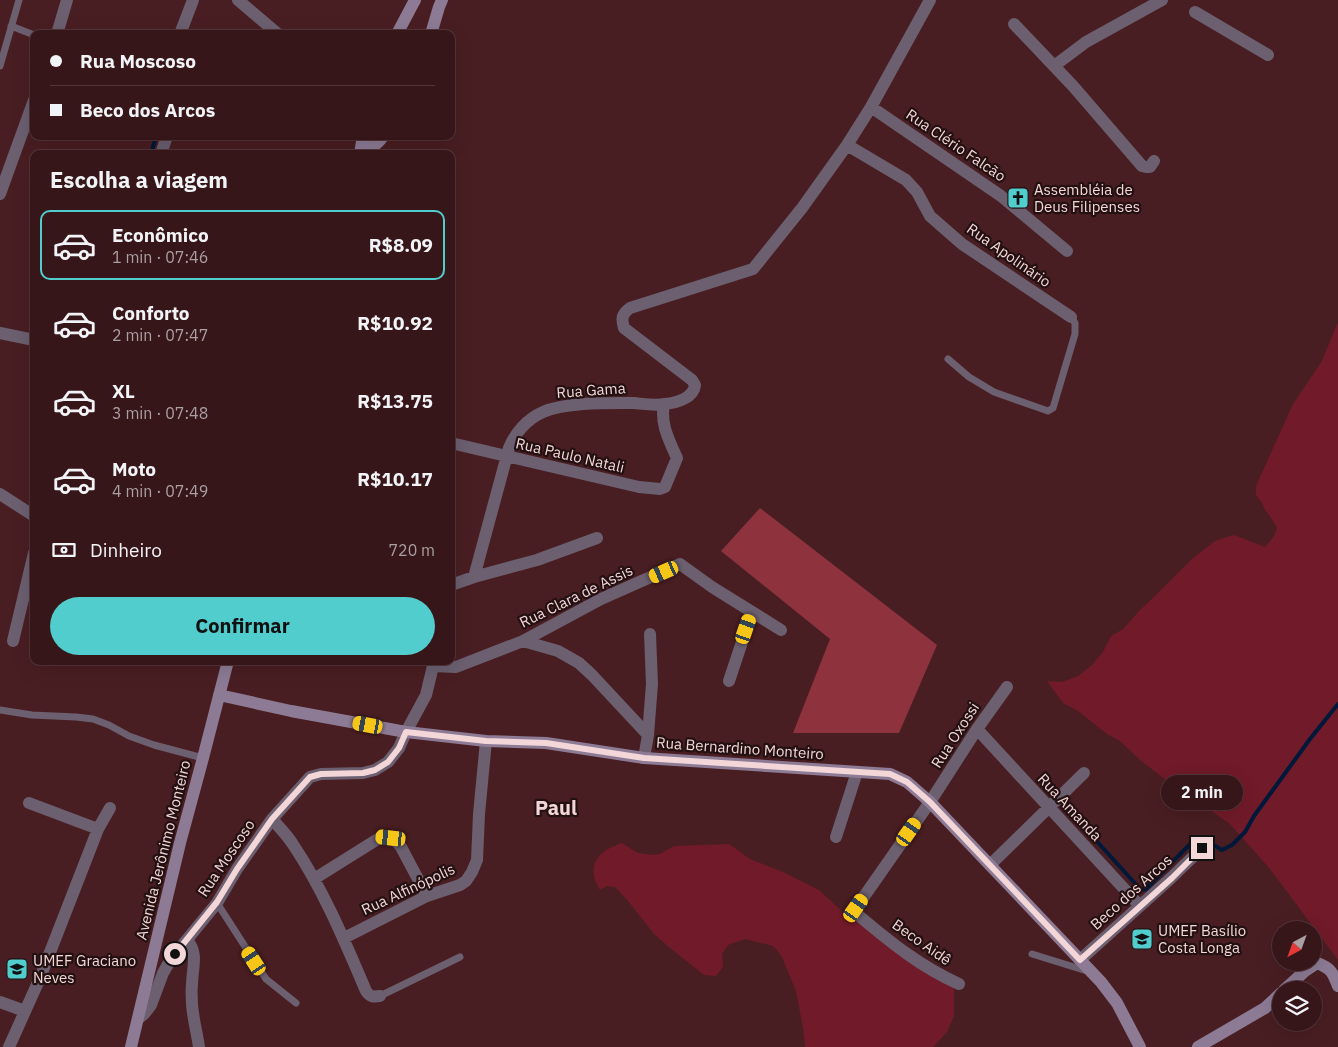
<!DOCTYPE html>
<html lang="pt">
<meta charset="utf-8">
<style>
body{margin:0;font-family:"IBM Plex Sans",sans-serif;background:#3e1f23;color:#f1f3f6;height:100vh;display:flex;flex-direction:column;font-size:19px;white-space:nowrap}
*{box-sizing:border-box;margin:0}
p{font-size:16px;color:#aa9fa2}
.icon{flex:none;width:28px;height:28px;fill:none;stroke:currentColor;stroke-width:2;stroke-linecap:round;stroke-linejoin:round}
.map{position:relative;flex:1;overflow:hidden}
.sheet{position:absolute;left:30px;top:150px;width:425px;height:515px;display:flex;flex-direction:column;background:#37161a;border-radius:10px;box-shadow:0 5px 20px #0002,0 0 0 1px #513539}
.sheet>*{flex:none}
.hud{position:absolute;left:30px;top:30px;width:425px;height:110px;border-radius:10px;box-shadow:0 5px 20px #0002,0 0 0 1px #513539;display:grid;align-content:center;height:110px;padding:0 20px;background:#37161a}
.needle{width:32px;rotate:221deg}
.tools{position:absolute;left:1272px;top:921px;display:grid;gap:10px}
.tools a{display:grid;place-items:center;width:50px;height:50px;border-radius:50%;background:#37161a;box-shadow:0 5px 20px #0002,0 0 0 1px #513539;font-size:25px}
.end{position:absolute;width:22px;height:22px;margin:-11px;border:6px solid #f3d6d7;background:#111;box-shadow:0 0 0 2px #111}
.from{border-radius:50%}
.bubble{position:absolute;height:35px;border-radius:18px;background:#37161a;box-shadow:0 5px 20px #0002,0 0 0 1px #513539;font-size:16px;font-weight:700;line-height:35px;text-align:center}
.car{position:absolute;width:15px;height:30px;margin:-15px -8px;border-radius:6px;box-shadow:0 0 4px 1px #0007;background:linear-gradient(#f5c518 24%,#345 0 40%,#f5c518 0 76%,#345 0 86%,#f5c518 0)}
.hud b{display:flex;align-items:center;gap:18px;height:48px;font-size:19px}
.hud b+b{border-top:1px solid #513539}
.hud i{width:12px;height:12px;background:#f1f3f6}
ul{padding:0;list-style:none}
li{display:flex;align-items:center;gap:15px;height:70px;margin:0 10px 8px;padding:0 10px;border:2px solid transparent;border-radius:10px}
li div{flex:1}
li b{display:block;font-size:19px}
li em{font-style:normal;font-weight:700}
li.on{border-color:#52cdce}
li>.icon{width:45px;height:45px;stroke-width:1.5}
h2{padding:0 20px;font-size:22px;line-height:60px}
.pay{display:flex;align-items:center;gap:12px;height:55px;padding:0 20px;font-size:19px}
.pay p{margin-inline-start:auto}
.cta{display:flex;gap:10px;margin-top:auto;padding:10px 20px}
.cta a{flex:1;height:58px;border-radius:30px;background:#52cdce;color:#111;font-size:20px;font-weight:700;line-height:58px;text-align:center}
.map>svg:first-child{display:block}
.green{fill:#711a29}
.forest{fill:#8e323e}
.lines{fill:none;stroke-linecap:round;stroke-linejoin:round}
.stream{stroke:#00193b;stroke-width:4}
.lane{stroke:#6b5f70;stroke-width:7}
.street{stroke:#6b5f70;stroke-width:12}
.secondary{stroke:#8d7b95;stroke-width:12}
.route{stroke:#f3d6d7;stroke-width:6}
.labels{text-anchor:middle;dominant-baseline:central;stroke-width:4.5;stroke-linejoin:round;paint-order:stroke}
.street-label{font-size:15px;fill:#f3d6d7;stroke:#231011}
.poi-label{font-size:15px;fill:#f3d6d7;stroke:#231011;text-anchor:start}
.district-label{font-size:20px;font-weight:bold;fill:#f3d6d7;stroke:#231011}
</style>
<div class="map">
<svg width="1338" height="1047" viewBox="0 0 1338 1047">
<rect width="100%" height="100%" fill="#491e22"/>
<path class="green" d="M1338,322V960L1270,869L1230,824L1162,777L1140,760L1120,741L1107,734L1078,711L1063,703L1047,681L1062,682L1078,676L1092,665L1103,652L1111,636L1123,629L1139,611L1159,592L1192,559L1215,541L1233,535L1242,538L1265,547L1274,536L1277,528L1270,516L1265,510L1262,503L1256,495V486L1293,404L1322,361Z
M622,843L638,853L653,855L660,854L674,846L729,844L750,859L783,872L819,890L846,915L860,918L954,983V1016L947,1032L933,1047H805L803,1028L796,991L781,955L773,946L745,939L728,945L722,954L723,967L716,976L704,975L670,948L654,934L628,901L615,887L607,886L600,890C598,886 594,880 594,875C591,856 608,848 622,843Z"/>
<path class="forest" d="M760,508L937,645L899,733H793L830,639L721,551Z"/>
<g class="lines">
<path class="stream" d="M151,154L156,136
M1083,826L1141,890L1146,889L1197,837L1202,838L1222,850L1232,845L1245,832L1254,816L1310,739L1338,704"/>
<path class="lane" d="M11,26L34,35
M0,66L19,0
M948,359L969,377L994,392L1048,411L1053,408L1075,334V323L1071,317
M0,710L32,715L76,717L93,719L109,725L129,736L154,745L203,758
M217,903L266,979L296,1003
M1032,954L1087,971
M380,996L460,957"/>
<path class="street" d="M238,0L278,34
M1195,12L1268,55
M1014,24L1073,86L1142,166L1146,167H1150L1154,161
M57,34L67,0
M180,34L193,0
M1054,66L1086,42L1162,0
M871,107L1001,196L1067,251
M847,145L906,180L917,192L930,216L962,244L1071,317
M161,154L167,136
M0,194L34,100
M0,333L34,340
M451,443L639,487L660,489L665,487L677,458C669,440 660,424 664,404
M0,494L34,516
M474,577L509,448C515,433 527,419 543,412C566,402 608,403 634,403C644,404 655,406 665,404C676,403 694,398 695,385L692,380L624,328C621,318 622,314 630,308L753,269L802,208L847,145L871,107L930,0
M451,585L474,577L537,560L597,538
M13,641L34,553
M523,641L558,651L579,663L592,675L648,735
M433,666L456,667L523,641L601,599L680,564L712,587L781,630
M729,681L752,612
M977,729L1140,906
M644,758L648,735L652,684L650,634
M29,803L98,829L110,808
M272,819C279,827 288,836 294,846C324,891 345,942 366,991C370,997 373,997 380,996
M836,837L857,772
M990,865L1084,773
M314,879L381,837C390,838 395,839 401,847L427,896
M344,938L427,896L460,885L466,881L472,872L477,860L479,814L486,741
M187,940C199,954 192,968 192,985C191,991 192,998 192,1004C193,1019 197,1033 199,1047
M1080,960L1171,878L1202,848
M959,984C921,967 890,942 858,915L856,908L930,802L977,729L1007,687
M0,1002L25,1011
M139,1018L144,1014L151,1005L163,973L171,959L217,903L237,869L272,819L310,777L321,774L363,773L375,770L388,762L399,748L406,732L426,695L433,666L432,661
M9,1047L40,978L98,829"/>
<path class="secondary" d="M397,34L415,0
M431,34L439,7L442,0
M361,149C371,148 378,145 383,136
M360,154L363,136
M219,695L291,711L406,732L486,741L546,743L644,758L890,774L907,782L930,802L1101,982L1117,1003L1140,1047
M1284,990L1305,971L1317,963C1331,968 1333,973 1338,986
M131,1047L180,843L203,758L228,661
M1198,1047L1265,1008L1281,993"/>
</g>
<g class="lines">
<path class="route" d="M175,954L217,902L237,869L272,819L310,777L321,774L363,773L375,770L388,762L399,748L406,732L486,741L546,743L644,758L890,774L907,782L930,802L1080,960L1172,878L1202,848"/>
</g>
<defs>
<g id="church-square" transform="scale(1.125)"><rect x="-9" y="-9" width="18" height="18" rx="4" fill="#52cdce" stroke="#231011"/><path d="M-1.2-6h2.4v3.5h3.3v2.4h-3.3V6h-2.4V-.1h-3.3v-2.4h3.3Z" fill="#111"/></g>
<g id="school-square" transform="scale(1.125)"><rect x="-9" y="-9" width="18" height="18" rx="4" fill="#52cdce" stroke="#231011"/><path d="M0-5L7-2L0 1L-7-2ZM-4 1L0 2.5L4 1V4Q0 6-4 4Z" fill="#111"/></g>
</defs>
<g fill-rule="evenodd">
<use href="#church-square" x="1018" y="198"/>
<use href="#school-square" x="1142" y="939"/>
<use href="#school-square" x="17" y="969"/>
</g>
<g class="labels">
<g class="street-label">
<text transform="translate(956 145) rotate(34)">Rua Clério Falcão</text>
<text transform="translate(1009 255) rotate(35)">Rua Apolinário</text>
<text transform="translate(591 390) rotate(-4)">Rua Gama</text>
<text transform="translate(570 455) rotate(13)">Rua Paulo Natali</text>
<text transform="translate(576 596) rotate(-26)">Rua Clara de Assis</text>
<text transform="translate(955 735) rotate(-57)">Rua Oxossi</text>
<text transform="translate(740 748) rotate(4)">Rua Bernardino Monteiro</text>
<text transform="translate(1070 807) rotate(47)">Rua Amanda</text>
<text transform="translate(163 850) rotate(-76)">Avenida Jerônimo Monteiro</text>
<text transform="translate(226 858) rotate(-56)">Rua Moscoso</text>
<text transform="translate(408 889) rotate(-25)">Rua Alfinópolis</text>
<text transform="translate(1131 892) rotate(-42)">Beco dos Arcos</text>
<text transform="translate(922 942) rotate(35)">Beco Aidê</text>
</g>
<g class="poi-label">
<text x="1034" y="189">Assembléia de<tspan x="1034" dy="17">Deus Filipenses</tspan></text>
<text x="1158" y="930">UMEF Basílio<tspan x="1158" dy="17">Costa Longa</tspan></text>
<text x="33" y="960">UMEF Graciano<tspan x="33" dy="17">Neves</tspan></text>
</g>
<g class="district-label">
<text x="556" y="807">Paul</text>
</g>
</g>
</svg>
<div class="tools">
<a><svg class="needle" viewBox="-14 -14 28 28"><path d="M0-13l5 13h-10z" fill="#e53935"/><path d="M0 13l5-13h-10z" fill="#aa9fa2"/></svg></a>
<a><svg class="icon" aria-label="layers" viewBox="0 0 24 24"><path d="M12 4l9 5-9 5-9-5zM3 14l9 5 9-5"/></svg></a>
</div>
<i class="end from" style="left:175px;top:954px"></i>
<i class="end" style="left:1202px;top:848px"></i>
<div class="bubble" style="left:1161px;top:775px;width:82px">2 min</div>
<i class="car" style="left:664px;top:572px;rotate:246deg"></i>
<i class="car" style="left:746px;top:629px;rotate:19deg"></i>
<i class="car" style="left:368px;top:725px;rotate:280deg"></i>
<i class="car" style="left:909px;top:832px;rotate:35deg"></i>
<i class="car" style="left:391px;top:838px;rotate:276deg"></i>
<i class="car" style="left:856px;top:908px;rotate:35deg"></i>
<i class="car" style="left:254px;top:961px;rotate:327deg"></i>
<div class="hud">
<b><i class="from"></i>Rua Moscoso</b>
<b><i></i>Beco dos Arcos</b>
</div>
<section class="sheet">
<h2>Escolha a viagem</h2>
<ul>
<li class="on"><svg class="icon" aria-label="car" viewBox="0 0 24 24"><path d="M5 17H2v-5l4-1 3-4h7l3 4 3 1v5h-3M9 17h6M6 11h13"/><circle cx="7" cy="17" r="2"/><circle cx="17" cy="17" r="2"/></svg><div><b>Econômico</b><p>1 min · 07:46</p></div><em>R$8.09</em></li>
<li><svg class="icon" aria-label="car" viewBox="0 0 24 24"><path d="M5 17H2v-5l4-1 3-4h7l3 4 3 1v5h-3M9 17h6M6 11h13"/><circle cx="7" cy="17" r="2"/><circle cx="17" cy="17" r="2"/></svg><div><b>Conforto</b><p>2 min · 07:47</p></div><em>R$10.92</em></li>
<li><svg class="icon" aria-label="car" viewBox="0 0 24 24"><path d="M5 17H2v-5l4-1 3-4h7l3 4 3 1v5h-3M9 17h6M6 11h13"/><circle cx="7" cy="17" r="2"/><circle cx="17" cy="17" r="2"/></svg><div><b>XL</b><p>3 min · 07:48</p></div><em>R$13.75</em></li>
<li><svg class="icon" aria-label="car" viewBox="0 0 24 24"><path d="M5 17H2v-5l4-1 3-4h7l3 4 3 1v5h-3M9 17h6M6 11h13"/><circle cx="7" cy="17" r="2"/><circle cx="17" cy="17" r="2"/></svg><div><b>Moto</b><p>4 min · 07:49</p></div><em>R$10.17</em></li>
</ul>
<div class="pay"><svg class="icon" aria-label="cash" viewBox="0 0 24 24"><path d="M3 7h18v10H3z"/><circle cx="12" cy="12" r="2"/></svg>Dinheiro<p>720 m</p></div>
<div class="cta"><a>Confirmar</a></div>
</section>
</div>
